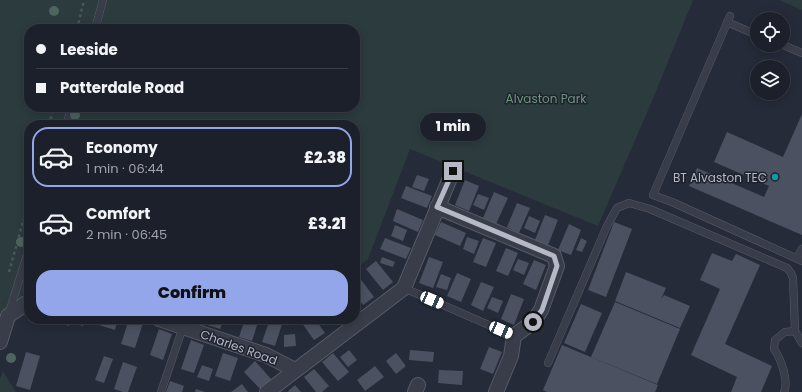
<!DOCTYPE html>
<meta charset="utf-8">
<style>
body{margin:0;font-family:Poppins,sans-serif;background:#252833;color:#f1f3f6;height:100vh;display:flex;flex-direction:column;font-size:15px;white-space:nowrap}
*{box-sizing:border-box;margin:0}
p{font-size:13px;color:#a0a3a9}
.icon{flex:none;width:22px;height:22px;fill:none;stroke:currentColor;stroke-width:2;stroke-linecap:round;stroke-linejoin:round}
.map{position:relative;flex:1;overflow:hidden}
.sheet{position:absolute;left:24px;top:120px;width:336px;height:204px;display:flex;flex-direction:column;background:#1c202b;border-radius:16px;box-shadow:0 2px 10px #0003,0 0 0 1px #3a3e47}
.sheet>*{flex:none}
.banner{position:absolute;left:24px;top:24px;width:336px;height:88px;border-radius:16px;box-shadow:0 2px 10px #0003,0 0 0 1px #3a3e47;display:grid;align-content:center;height:88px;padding:0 12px;background:#1c202b}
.fabs{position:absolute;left:750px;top:12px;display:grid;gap:8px}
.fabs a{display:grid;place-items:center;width:40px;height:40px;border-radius:50%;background:#1c202b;box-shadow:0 2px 10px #0003,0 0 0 1px #3a3e47;font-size:20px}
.end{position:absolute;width:18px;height:18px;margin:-9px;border:5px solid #b5b8c5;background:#111;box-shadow:0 0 0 2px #111}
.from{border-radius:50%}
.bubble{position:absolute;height:28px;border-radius:14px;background:#1c202b;box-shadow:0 2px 10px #0003,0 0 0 1px #3a3e47;font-size:13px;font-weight:800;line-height:28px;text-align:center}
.car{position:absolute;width:12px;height:24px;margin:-12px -6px;border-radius:5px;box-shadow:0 0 3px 1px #0007;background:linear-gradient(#fff 24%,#345 0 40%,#fff 0 76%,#345 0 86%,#fff 0)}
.banner b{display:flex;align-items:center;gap:14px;height:38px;font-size:15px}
.banner b+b{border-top:1px solid #3a3e47}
.banner i{width:10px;height:10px;background:#f1f3f6}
ul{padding:7px 0 0;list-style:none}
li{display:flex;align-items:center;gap:12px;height:60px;margin:0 8px 6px;padding:0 4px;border:2px solid transparent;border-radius:16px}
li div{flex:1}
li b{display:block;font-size:15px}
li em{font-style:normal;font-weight:800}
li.active{border-color:#94a6ea}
li>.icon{width:36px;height:36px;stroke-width:1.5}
.primary-button{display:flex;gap:8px;margin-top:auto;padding:8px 12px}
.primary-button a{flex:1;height:46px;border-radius:16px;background:#94a6ea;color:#111;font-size:16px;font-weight:800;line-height:46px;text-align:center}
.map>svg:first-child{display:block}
.green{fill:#2c3b3e;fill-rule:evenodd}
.building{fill:#4c5161}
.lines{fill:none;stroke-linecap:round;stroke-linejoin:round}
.lane-casing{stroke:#575b67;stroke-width:8}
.street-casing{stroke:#575b67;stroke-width:16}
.path{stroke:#49565b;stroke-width:2.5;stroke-dasharray:3 3;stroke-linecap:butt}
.lane{stroke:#393d49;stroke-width:7}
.street{stroke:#393d49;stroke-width:14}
.tree{fill:#4e645e}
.route{stroke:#b5b8c5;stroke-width:5}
.culture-dot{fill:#0f9aa8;stroke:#1e222e;stroke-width:1.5}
.labels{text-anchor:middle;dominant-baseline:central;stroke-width:3;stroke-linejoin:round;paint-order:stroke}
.park-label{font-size:12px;fill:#6f937d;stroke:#1e222e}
.poi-label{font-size:12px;fill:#b5b8c5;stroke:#1e222e;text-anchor:end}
.street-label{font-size:12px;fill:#b5b8c5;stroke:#1e222e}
</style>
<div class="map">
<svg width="802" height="392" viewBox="0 0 802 392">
<rect width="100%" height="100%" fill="#262b39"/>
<path class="green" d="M0,0H693L655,94L598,226L410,149L368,259L355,270V125H29V273L14,324L0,328ZM29,29H355V107H29Z
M779,0H802V10Z
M3,371L16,392H0V379Z"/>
<path class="building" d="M802,114V235L689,186L697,168L764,197L769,186L714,162L727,132L783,157Z
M417,175L429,179L424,191L412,187Z
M465,180L479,186L469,211L455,205Z
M406,186L432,196L427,208L401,198Z
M494,192L508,198L496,224L483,218Z
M478,194L489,198L484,210L473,205Z
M517,203L530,208L519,233L507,227Z
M397,209L423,220L418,232L393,221Z
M545,215L558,220L548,245L535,240Z
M529,216L540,221L535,233L524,228Z
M441,222L466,233L460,246L435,235Z
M614,222L632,229L606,297L588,290Z
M569,224L581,230L571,255L558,250Z
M395,225L407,230L403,241L391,236Z
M467,237L479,241L474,254L463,249Z
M385,238L411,248L406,259L380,249Z
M483,238L496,243L486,267L473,262Z
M581,238L587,241L582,252L576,250Z
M506,248L518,253L508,276L496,271Z
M712,253L732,261L736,254L760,265L725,344L772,366L761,392H731L737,377L691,355L720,289L700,280Z
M382,257L395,262L393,267L380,263Z
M429,257L443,262L433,288L419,283Z
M518,259L529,263L524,275L513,270Z
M534,260L546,265L536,290L523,284Z
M376,261L393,282L383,290L366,269Z
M626,272L666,288L661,299L664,295L690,306L680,328L615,301Z
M457,273L471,279L461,302L447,296Z
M441,274L451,278L447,290L436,287Z
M359,277L374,297L363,305L355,294V279Z
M481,282L494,287L483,311L471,305Z
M511,294L524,299L514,325L501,319Z
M492,297L503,301L498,313L487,308Z
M615,302L680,329L657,384L591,357Z
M581,304L602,313L585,352L564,343Z
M47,319H71L69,326Z
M73,319H85L83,326L72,323Z
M90,319H118L115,330L89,322Z
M129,319L143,323L135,348L121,344Z
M209,319H224L220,329L207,325Z
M245,319H259L252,341L239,337Z
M270,319H278L283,321L275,346L262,342Z
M299,319H315L325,333L314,340Z
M159,329L172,334L163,360L150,355Z
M295,334L296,346L284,347V335Z
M191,340L204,345L194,373L181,369Z
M562,345L658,385L655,392H547L543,390Z
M489,347L502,352L493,374L480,369Z
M349,350L357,360L348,367L340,357Z
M410,350L434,352L433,362L409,360Z
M26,352L40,356L30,390L16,386Z
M223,353L238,358L230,381L215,376Z
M333,353L349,372L338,381L322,362Z
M396,353L406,366L396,374L386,361Z
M104,356L113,359L104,383L95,380Z
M255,361L272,380L261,390L244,372Z
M123,362L137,367L128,392H123L114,389Z
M202,365L213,369L209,381L197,377Z
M375,366L384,377L365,391L357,380Z
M314,369L329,386L322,392H316L304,377Z
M439,370L463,371L462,385L438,383Z
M170,381L184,386L182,392H166Z
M242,384L248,392H231Z
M295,385L301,392H289L288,391Z
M196,389L205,392H195Z"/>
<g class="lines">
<g class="lane-casing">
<path id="lane" d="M730,16L653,195L672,202L802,261
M727,22L757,35
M95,29L103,0
M783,45L802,53
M66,125L72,107
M797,258L802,249
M404,288L514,336
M9,313L29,248
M548,363L607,226L617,208L629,203L650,209L787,268L791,273L793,278L795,331
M161,392L183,327
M784,392C789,381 781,359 774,349L775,340L785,332L795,331L802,343"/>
</g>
<g class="street-casing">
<path id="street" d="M437,207L554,256L557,266L541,310L533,322L514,336L511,356L496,392
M159,319L266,355L295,370
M0,342L8,316L29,301
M267,392L404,288L453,171
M415,392L418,385"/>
</g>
<path class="path" d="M77,29L84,0
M49,125L54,107
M9,272L29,200"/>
<use href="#lane" class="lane"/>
<use href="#street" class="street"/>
</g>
<g class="tree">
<circle cx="54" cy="11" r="5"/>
<circle cx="75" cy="115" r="5"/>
<circle cx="21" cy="242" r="5"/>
<circle cx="11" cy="358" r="5"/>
</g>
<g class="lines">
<path class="route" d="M453,171L437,207L554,256L557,266L542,310L533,322"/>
</g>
<circle class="culture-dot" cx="775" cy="177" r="4"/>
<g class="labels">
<g class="park-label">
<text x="546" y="98">Alvaston Park</text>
</g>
<g class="poi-label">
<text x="767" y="177">BT Alvaston TEC</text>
</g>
<g class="street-label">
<text transform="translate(239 347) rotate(20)">Charles Road</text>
</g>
</g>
</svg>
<div class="fabs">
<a><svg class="icon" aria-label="locate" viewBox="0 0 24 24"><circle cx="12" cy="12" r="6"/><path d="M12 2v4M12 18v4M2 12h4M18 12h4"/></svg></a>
<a><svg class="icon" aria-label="layers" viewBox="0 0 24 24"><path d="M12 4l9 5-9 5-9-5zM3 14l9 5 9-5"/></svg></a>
</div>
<i class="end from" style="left:533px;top:322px"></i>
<i class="end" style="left:453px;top:171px"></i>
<div class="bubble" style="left:420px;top:113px;width:66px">1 min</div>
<i class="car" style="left:432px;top:300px;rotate:113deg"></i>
<i class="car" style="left:501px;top:330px;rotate:113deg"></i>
<div class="banner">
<b><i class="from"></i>Leeside</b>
<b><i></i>Patterdale Road</b>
</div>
<section class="sheet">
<ul>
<li class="active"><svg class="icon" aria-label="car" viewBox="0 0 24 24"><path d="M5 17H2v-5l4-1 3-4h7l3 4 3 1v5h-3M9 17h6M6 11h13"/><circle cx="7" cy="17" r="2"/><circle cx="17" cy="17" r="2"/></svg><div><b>Economy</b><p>1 min · 06:44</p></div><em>£2.38</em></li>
<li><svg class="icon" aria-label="car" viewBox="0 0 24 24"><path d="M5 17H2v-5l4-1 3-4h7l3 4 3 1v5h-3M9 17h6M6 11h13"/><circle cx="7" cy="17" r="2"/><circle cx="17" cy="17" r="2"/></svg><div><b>Comfort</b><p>2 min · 06:45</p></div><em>£3.21</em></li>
</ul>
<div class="primary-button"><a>Confirm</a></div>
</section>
</div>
